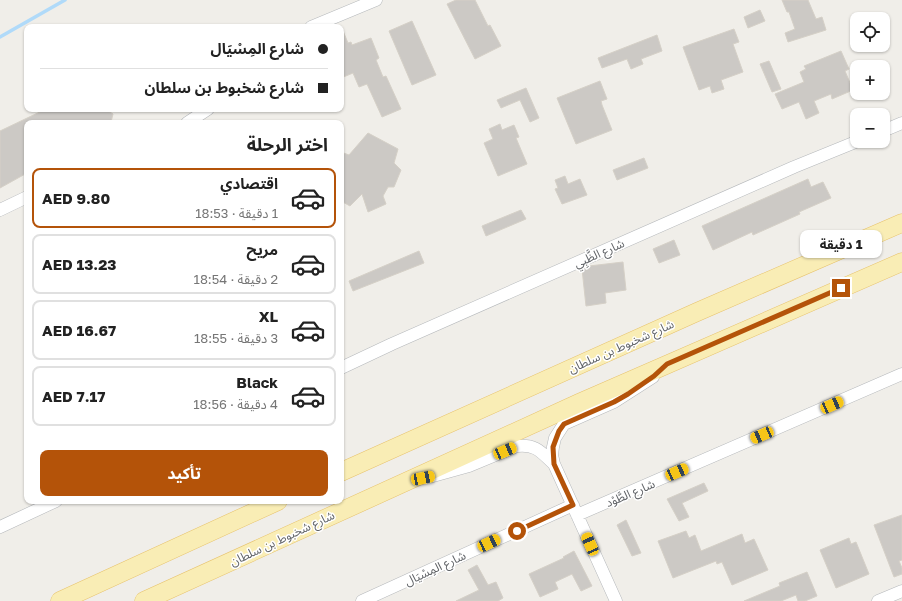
<!DOCTYPE html>
<html lang="ar">
<meta charset="utf-8">
<style>
body{margin:0;font-family:"Golos Text","Noto Sans Arabic",sans-serif;background:#f6f6f6;color:#222;direction:rtl;height:100vh;display:flex;flex-direction:column;font-size:15px;white-space:nowrap}
*{box-sizing:border-box;margin:0}
p{font-size:13px;color:#767676}
.icon{flex:none;width:22px;height:22px;fill:none;stroke:currentColor;stroke-width:2;stroke-linecap:round;stroke-linejoin:round}
.map{position:relative;flex:1;overflow:hidden;direction:ltr}
.side{position:absolute;left:24px;top:120px;width:320px;height:384px;display:flex;flex-direction:column;background:#fff;border-radius:8px;box-shadow:0 1px 3px #0004;direction:rtl}
.side>*{flex:none}
.banner{position:absolute;left:24px;top:24px;width:320px;height:88px;border-radius:8px;box-shadow:0 1px 3px #0004;direction:rtl;display:grid;align-content:center;height:88px;padding:0 16px;background:#fff}
.controls{position:absolute;left:850px;top:12px;display:grid;gap:8px}
.controls a{display:grid;place-items:center;width:40px;height:40px;border-radius:8px;background:#fff;box-shadow:0 1px 3px #0004;font-size:20px}
.end{position:absolute;width:18px;height:18px;margin:-9px;border:5px solid #b45309;background:#fff;box-shadow:0 0 0 2px #fff}
.from{border-radius:50%}
.bubble{position:absolute;height:28px;border-radius:8px;background:#fff;box-shadow:0 1px 3px #0004;font-size:13px;font-weight:700;line-height:28px;text-align:center;direction:rtl}
.car{position:absolute;width:12px;height:24px;margin:-12px -6px;border-radius:5px;box-shadow:0 0 3px 1px #0007;background:linear-gradient(#f5c518 24%,#345 0 40%,#f5c518 0 76%,#345 0 86%,#f5c518 0)}
.banner b{display:flex;align-items:center;gap:14px;height:38px;font-size:15px}
.banner b+b{border-top:1px solid #e0e0e0}
.banner i{width:10px;height:10px;background:#222}
ul{padding:0;list-style:none}
li{display:flex;align-items:center;gap:12px;height:60px;margin:0 8px 6px;padding:0 8px;border:2px solid #e0e0e0;border-radius:8px}
li div{flex:1}
li b{display:block;font-size:15px}
li em{font-style:normal;font-weight:700}
li.active{border-color:#b45309}
li>.icon{width:36px;height:36px;stroke-width:1.5}
h2{padding:0 16px;font-size:18px;line-height:48px}
.cta{display:flex;gap:8px;margin-top:auto;padding:8px 16px}
.cta a{flex:1;height:46px;border-radius:8px;background:#b45309;color:#fff;font-size:16px;font-weight:700;line-height:46px;text-align:center}
.map>svg:first-child{display:block}
.lines{fill:none;stroke-linecap:round;stroke-linejoin:round}
.stream{stroke:#b0daf9;stroke-width:3.5}
.building{fill:#ccc9c5;stroke:#d5d0c7}
.minor-casing{stroke:#b5b8bb;stroke-width:13}
.primary-casing{stroke:#e7c26b;stroke-width:19}
.minor{stroke:#fff;stroke-width:12}
.primary{stroke:#f9edb5;stroke-width:18}
.route{stroke:#b45309;stroke-width:5}
.labels{text-anchor:middle;dominant-baseline:central;stroke-width:3;stroke-linejoin:round;paint-order:stroke}
.street-label{font-size:12px;fill:#606367;stroke:#fff}
</style>
<div class="map">
<svg width="902" height="601" viewBox="0 0 902 601">
<rect width="100%" height="100%" fill="#f0eee9"/>
<g class="lines">
<path class="stream" d="M0,37L65,0"/>
</g>
<path class="building" d="M456,0H475L488,26L490,25L501,46L475,59L447,4Z
M782,0H808L816,19L822,17L826,30L788,42L785,33L795,29L789,12H787Z
M760,10L765,21L748,28L744,17Z
M412,21L436,75L412,85L389,31Z
M341,26L348,43L351,42L352,45L371,38L379,58L376,60L383,77L386,76L401,109L382,117L367,84L359,87L353,73L341,78Z
M734,29L739,42L733,44L743,72L721,80L724,89L712,93L710,86L699,90L683,47Z
M657,35L662,51L641,59L643,64L631,69L627,59L602,68L598,58Z
M841,51L849,69L845,71L853,90L832,99L831,94L814,101L819,113L806,119L799,102L782,109L775,94L804,82L800,72L806,69L804,66Z
M769,61L781,89L772,92L760,64Z
M600,81L607,99L601,101L602,105L612,130L576,144L557,98Z
M526,88L539,118L530,122L520,100L501,108L497,100Z
M46,109H105L113,114L111,122L27,123V173L0,188V131Z
M500,124L502,130L514,125L519,137L516,138L527,164L498,176L484,143L493,139L489,129Z
M368,133L398,149L394,163L401,170L394,187H388L383,196L386,204L368,212L362,194L350,206L341,201V152L349,155Z
M644,158L648,168L617,180L613,170Z
M565,176L568,184L580,179L587,195L562,204L555,189L558,188L555,180Z
M808,179L811,187L823,182L831,198L799,212L800,214L753,235L752,232L713,250L702,226Z
M521,210L526,219L486,236L482,226Z
M674,240L680,255L659,263L653,249Z
M419,251L424,263L353,291L349,281Z
M623,262L626,290L605,293L606,303L586,306L582,269L589,266Z
M704,483L708,491L682,503L689,517L679,521L667,499Z
M902,515V560L899,561L902,568V574L894,577L874,525Z
M626,520L641,553L632,556L617,525Z
M686,531L689,538L695,535L701,551L742,534L745,543L754,539L768,570L732,585L722,562L717,564L716,561L673,578L658,541Z
M849,538L851,544L856,542L869,574L836,588L820,550Z
M574,551L592,586L581,591L572,574L555,582L558,589L540,597L529,574L564,558L563,557Z
M477,565L488,585L496,582L503,598L498,601H456L479,590L468,570Z
M807,572L817,596L805,601H798L796,595L781,601H744L780,586L779,583Z"/>
<g class="lines">
<g class="minor-casing">
<path id="minor" d="M311,27L376,0
M187,123L208,109
M883,131L902,123
M0,210L27,197
M341,368L392,344L794,167L858,141
M433,476L469,466L517,446C536,444 541,452 554,464
M577,515L902,374
M0,527L56,501
M362,601L573,505
M616,601L554,464L552,455L553,447L555,438L564,424L614,402L653,377
M878,601L902,591"/>
</g>
<g class="primary-casing">
<path id="primary" d="M341,472L697,312L902,223
M60,601L278,501
M144,601L579,403L902,262"/>
</g>
<use href="#minor" class="minor"/>
<use href="#primary" class="primary"/>
</g>
<g class="lines">
<path class="route" d="M517,531L573,505L554,464L553,447L559,431L564,424L614,402L628,394L654,376L667,364L841,288"/>
</g>
<g class="labels">
<g class="street-label">
<text transform="translate(599 253) rotate(-24)">شارع الظَّبِي</text>
<text transform="translate(621 346) rotate(-24)">شارع شخبوط بن سلطان</text>
<text transform="translate(630 493) rotate(-23)">شارع الطَّوْد</text>
<text transform="translate(282 538) rotate(-25)">شارع شخبوط بن سلطان</text>
<text transform="translate(435 568) rotate(-25)">شارع المِسْيَال</text>
</g>
</g>
</svg>
<div class="controls">
<a><svg class="icon" aria-label="locate" viewBox="0 0 24 24"><circle cx="12" cy="12" r="6"/><path d="M12 2v4M12 18v4M2 12h4M18 12h4"/></svg></a>
<a>+</a>
<a>−</a>
</div>
<i class="end from" style="left:517px;top:531px"></i>
<i class="end" style="left:841px;top:288px"></i>
<div class="bubble" style="left:800px;top:230px;width:82px">1 دقيقة</div>
<i class="car" style="left:832px;top:405px;rotate:66deg"></i>
<i class="car" style="left:762px;top:435px;rotate:247deg"></i>
<i class="car" style="left:505px;top:451px;rotate:67deg"></i>
<i class="car" style="left:677px;top:472px;rotate:66deg"></i>
<i class="car" style="left:423px;top:478px;rotate:79deg"></i>
<i class="car" style="left:489px;top:543px;rotate:65deg"></i>
<i class="car" style="left:590px;top:544px;rotate:336deg"></i>
<div class="banner">
<b><i class="from"></i>شارع المِسْيَال</b>
<b><i></i>شارع شخبوط بن سلطان</b>
</div>
<section class="side">
<h2>اختر الرحلة</h2>
<ul>
<li class="active"><svg class="icon" aria-label="car" viewBox="0 0 24 24"><path d="M5 17H2v-5l4-1 3-4h7l3 4 3 1v5h-3M9 17h6M6 11h13"/><circle cx="7" cy="17" r="2"/><circle cx="17" cy="17" r="2"/></svg><div><b>اقتصادي</b><p>1 دقيقة · 18:53</p></div><em>AED 9.80</em></li>
<li><svg class="icon" aria-label="car" viewBox="0 0 24 24"><path d="M5 17H2v-5l4-1 3-4h7l3 4 3 1v5h-3M9 17h6M6 11h13"/><circle cx="7" cy="17" r="2"/><circle cx="17" cy="17" r="2"/></svg><div><b>مريح</b><p>2 دقيقة · 18:54</p></div><em>AED 13.23</em></li>
<li><svg class="icon" aria-label="car" viewBox="0 0 24 24"><path d="M5 17H2v-5l4-1 3-4h7l3 4 3 1v5h-3M9 17h6M6 11h13"/><circle cx="7" cy="17" r="2"/><circle cx="17" cy="17" r="2"/></svg><div><b>XL</b><p>3 دقيقة · 18:55</p></div><em>AED 16.67</em></li>
<li><svg class="icon" aria-label="car" viewBox="0 0 24 24"><path d="M5 17H2v-5l4-1 3-4h7l3 4 3 1v5h-3M9 17h6M6 11h13"/><circle cx="7" cy="17" r="2"/><circle cx="17" cy="17" r="2"/></svg><div><b>Black</b><p>4 دقيقة · 18:56</p></div><em>AED 7.17</em></li>
</ul>
<div class="cta"><a>تأكيد</a></div>
</section>
</div>
